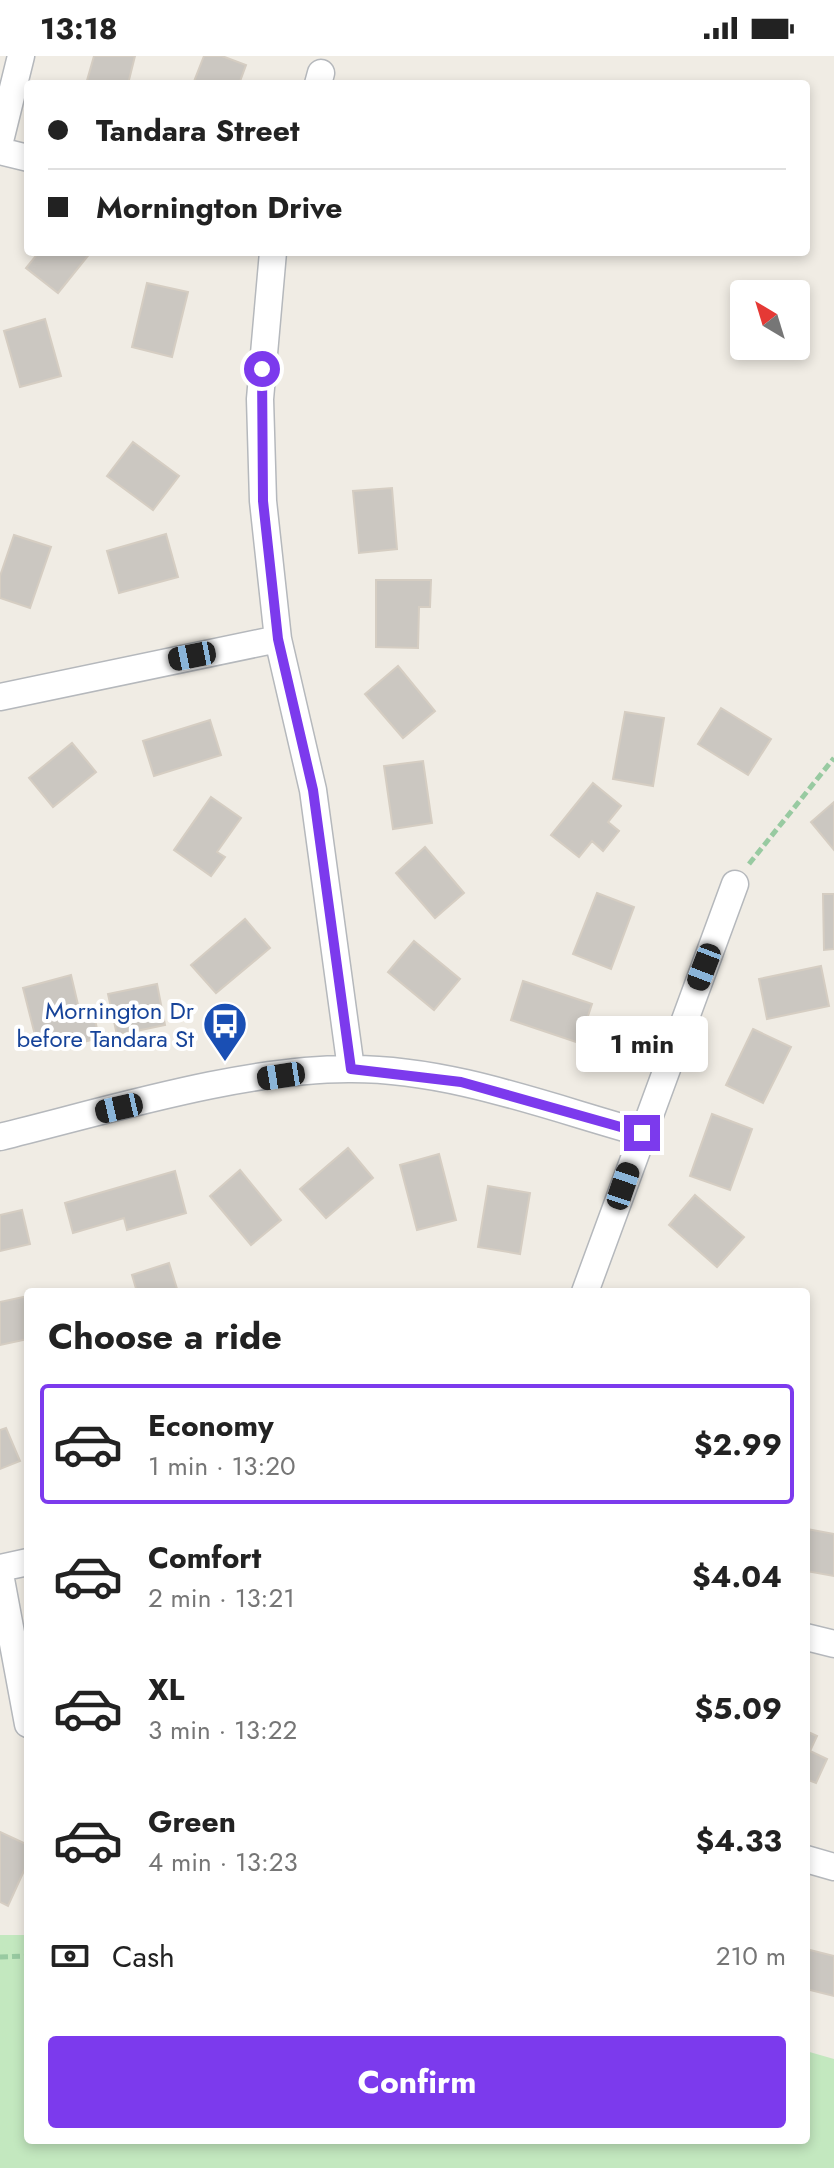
<!DOCTYPE html>
<meta charset="utf-8">
<style>
body{margin:0;font-family:Jost,sans-serif;background:#f6f6f6;color:#222;height:100vh;display:flex;flex-direction:column;font-size:30px;white-space:nowrap}
*{box-sizing:border-box;margin:0}
p{font-size:26px;color:#767676}
.icon{flex:none;width:44px;height:44px;fill:none;stroke:currentColor;stroke-width:2;stroke-linecap:round;stroke-linejoin:round}
.map{position:relative;flex:1;overflow:hidden}
.side{position:absolute;left:24px;top:1232px;width:786px;height:856px;display:flex;flex-direction:column;background:#fff;border-radius:8px;box-shadow:0 4px 12px #0003}
.side>*{flex:none}
.top-card{position:absolute;left:24px;top:24px;width:786px;height:176px;border-radius:8px;box-shadow:0 4px 12px #0003;display:grid;align-content:center;height:176px;padding:0 24px;background:#fff}
.needle{width:52px;rotate:322deg}
.controls{position:absolute;left:730px;top:224px;display:grid;gap:16px}
.controls a{display:grid;place-items:center;width:80px;height:80px;border-radius:8px;background:#fff;box-shadow:0 4px 12px #0003;font-size:40px}
.end{position:absolute;width:36px;height:36px;margin:-18px;border:10px solid #7c3aed;background:#fff;box-shadow:0 0 0 4px #fff}
.from{border-radius:50%}
.bubble{position:absolute;height:56px;border-radius:8px;background:#fff;box-shadow:0 4px 12px #0003;font-size:26px;font-weight:700;line-height:56px;text-align:center}
.car{position:absolute;width:24px;height:48px;margin:-24px -12px;border-radius:10px;box-shadow:0 0 6px 2px #0007;background:linear-gradient(#222 24%,#8ab4d8 0 40%,#222 0 76%,#8ab4d8 0 86%,#222 0)}
.top-card b{display:flex;align-items:center;gap:28px;height:76px;font-size:30px}
.top-card b+b{border-top:2px solid #e0e0e0}
.top-card i{width:20px;height:20px;background:#222}
ul{padding:0;list-style:none}
li{display:flex;align-items:center;gap:24px;height:120px;margin:0 16px 12px;padding:0 8px;border:4px solid transparent;border-radius:8px}
li div{flex:1}
li b{display:block;font-size:30px}
li em{font-style:normal;font-weight:700}
li.current{border-color:#7c3aed}
li>.icon{width:72px;height:72px;stroke-width:1.5}
h2{padding:0 24px;font-size:36px;line-height:96px}
.pay{display:flex;align-items:center;gap:20px;height:88px;padding:0 24px;font-size:30px}
.pay p{margin-inline-start:auto}
.primary-button{display:flex;gap:16px;margin-top:auto;padding:16px 24px}
.primary-button a{flex:1;height:92px;border-radius:8px;background:#7c3aed;color:#fff;font-size:32px;font-weight:700;line-height:92px;text-align:center}
.status{display:flex;justify-content:space-between;align-items:center;height:56px;padding:0 40px;background:#fff;direction:ltr}
.status svg{height:22px;fill:currentColor}
.map>svg:first-child{display:block}
.green{fill:#c3e8bf}
.building{fill:#cbc7c1;stroke:#d5cdc2;stroke-width:2}
.lines{fill:none;stroke-linecap:round;stroke-linejoin:round}
.street-casing{stroke:#b5b8bc;stroke-width:29}
.path{stroke:#98caa1;stroke-width:5;stroke-dasharray:8 4;stroke-linecap:butt}
.street{stroke:#fff;stroke-width:26}
.route{stroke:#7c3aed;stroke-width:10}
.labels{text-anchor:middle;dominant-baseline:central;stroke-width:8;stroke-linejoin:round;paint-order:stroke}
.transit-label{font-size:24px;fill:#164399;stroke:#fff;text-anchor:end}
</style>
<div class="status"><b>13:18</b><svg viewBox="0 0 49 12"><path d="M0 12V9h3v3zM5 12V6h3v6zM10 12V3h3v9zM15 12V0h3v12zM26 1h20v11H26zM47 4h2v5h-2z"/></svg></div>
<div class="map">
<svg width="834" height="2112" viewBox="0 0 834 2112">
<rect width="100%" height="100%" fill="#f0ece4"/>
<path class="green" d="M0,1879H28V2084H806V1995L834,2003V2112H0Z"/>
<path class="building" d="M94,0H135L128,28H86Z
M204,0H222L246,9L239,28H193Z
M39,196H91L58,237L26,212Z
M147,227L188,236L172,301L132,291Z
M45,263L61,320L20,331L4,275Z
M133,386L179,420L153,454L107,420Z
M392,432L397,493L359,497L353,435Z
M166,478L178,521L119,537L107,495Z
M14,479L51,491L30,552L0,542V520Z
M376,524H431L430,551H419L418,592L376,591Z
M398,610L435,655L403,682L365,638Z
M721,652L771,683L748,719L698,688Z
M625,656L664,662L653,730L613,723Z
M210,664L221,699L154,720L143,685Z
M72,687L96,716L53,751L29,722Z
M423,705L432,767L393,773L384,710Z
M593,727L621,750L608,766L619,775L603,795L592,785L579,801L551,779Z
M211,741L241,762L217,796L225,801L211,820L174,794Z
M834,746V794L811,766Z
M425,791L464,837L435,862L396,817Z
M597,837L634,851L611,913L573,898Z
M823,838H834V893L824,894Z
M245,863L270,892L216,937L191,909Z
M414,885L460,923L434,954L388,916Z
M821,910L829,950L767,963L759,923Z
M71,919L79,953L92,950L99,982L56,993L53,982L37,987L23,932Z
M523,925L592,948L579,987L511,964Z
M157,928L165,969L117,979L108,938Z
M753,973L791,991L763,1047L726,1029Z
M712,1058L752,1073L730,1134L690,1120Z
M348,1092L373,1122L326,1162L300,1133Z
M439,1098L456,1164L417,1174L400,1109Z
M240,1114L281,1164L251,1189L210,1140Z
M175,1115L186,1157L127,1174L124,1162L73,1177L65,1147Z
M488,1130L530,1137L520,1198L478,1191Z
M695,1139L744,1181L717,1211L669,1169Z
M22,1154L30,1188L0,1195V1159Z
M169,1207L178,1236H137L132,1219Z
M28,1240V1283L0,1289V1246Z
M6,1372L20,1405L0,1413V1374Z
M807,1473L834,1478V1520L806,1515Z
M806,1675L817,1680L810,1695L827,1703L816,1727L806,1723Z
M0,1776L28,1789V1806L8,1850L0,1846Z
M806,1893L834,1900V1940L806,1933Z"/>
<g class="lines">
<g class="street-casing">
<path id="street" d="M318,28L321,17
M0,85L21,0
M0,95L28,102
M273,196L260,343L263,445L278,583L313,734L351,1013
M0,641L278,583
M0,1081C106,1055 244,1012 352,1013C451,1013 548,1051 642,1077
M585,1236L735,828
M0,1512L28,1506
M0,1518L28,1668
M806,1581L834,1588
M806,1803L834,1811"/>
</g>
<path class="path" d="M749,808L834,702
M0,1901L28,1900"/>
<use href="#street" class="street"/>
</g>
<g class="lines">
<path class="route" d="M262,313L263,445L278,583L313,734L351,1013L461,1026L642,1077"/>
</g>
<defs>
<g id="bus-pin" transform="scale(2.3)"><path d="M0 17L-7.5 6A9.5 9.5 0 1 1 7.5 6Z" fill="#1a4fb4" stroke="#fff"/><path d="M-5-6H5V4H4V6H2V4H-2V6H-4V4H-5ZM-3.5-4V0h7V-4ZM-3.5 1.2v1.5H-2V1.2ZM2 1.2v1.5H3.5V1.2Z" fill="#fff"/></g>
</defs>
<g fill-rule="evenodd">
<use href="#bus-pin" x="225" y="968"/>
</g>
<g class="labels">
<g class="transit-label">
<text x="194" y="954">Mornington Dr<tspan x="194" dy="28">before Tandara St</tspan></text>
</g>
</g>
</svg>
<div class="controls">
<a><svg class="needle" viewBox="-14 -14 28 28"><path d="M0-13l5 13h-10z" fill="#e53935"/><path d="M0 13l5-13h-10z" fill="#767676"/></svg></a>
</div>
<i class="end from" style="left:262px;top:313px"></i>
<i class="end" style="left:642px;top:1077px"></i>
<div class="bubble" style="left:576px;top:960px;width:132px">1 min</div>
<i class="car" style="left:192px;top:600px;rotate:259deg"></i>
<i class="car" style="left:704px;top:911px;rotate:201deg"></i>
<i class="car" style="left:281px;top:1020px;rotate:261deg"></i>
<i class="car" style="left:119px;top:1052px;rotate:257deg"></i>
<i class="car" style="left:623px;top:1130px;rotate:19deg"></i>
<div class="top-card">
<b><i class="from"></i>Tandara Street</b>
<b><i></i>Mornington Drive</b>
</div>
<section class="side">
<h2>Choose a ride</h2>
<ul>
<li class="current"><svg class="icon" aria-label="car" viewBox="0 0 24 24"><path d="M5 17H2v-5l4-1 3-4h7l3 4 3 1v5h-3M9 17h6M6 11h13"/><circle cx="7" cy="17" r="2"/><circle cx="17" cy="17" r="2"/></svg><div><b>Economy</b><p>1 min · 13:20</p></div><em>$2.99</em></li>
<li><svg class="icon" aria-label="car" viewBox="0 0 24 24"><path d="M5 17H2v-5l4-1 3-4h7l3 4 3 1v5h-3M9 17h6M6 11h13"/><circle cx="7" cy="17" r="2"/><circle cx="17" cy="17" r="2"/></svg><div><b>Comfort</b><p>2 min · 13:21</p></div><em>$4.04</em></li>
<li><svg class="icon" aria-label="car" viewBox="0 0 24 24"><path d="M5 17H2v-5l4-1 3-4h7l3 4 3 1v5h-3M9 17h6M6 11h13"/><circle cx="7" cy="17" r="2"/><circle cx="17" cy="17" r="2"/></svg><div><b>XL</b><p>3 min · 13:22</p></div><em>$5.09</em></li>
<li><svg class="icon" aria-label="car" viewBox="0 0 24 24"><path d="M5 17H2v-5l4-1 3-4h7l3 4 3 1v5h-3M9 17h6M6 11h13"/><circle cx="7" cy="17" r="2"/><circle cx="17" cy="17" r="2"/></svg><div><b>Green</b><p>4 min · 13:23</p></div><em>$4.33</em></li>
</ul>
<div class="pay"><svg class="icon" aria-label="cash" viewBox="0 0 24 24"><path d="M3 7h18v10H3z"/><circle cx="12" cy="12" r="2"/></svg>Cash<p>210 m</p></div>
<div class="primary-button"><a>Confirm</a></div>
</section>
</div>
